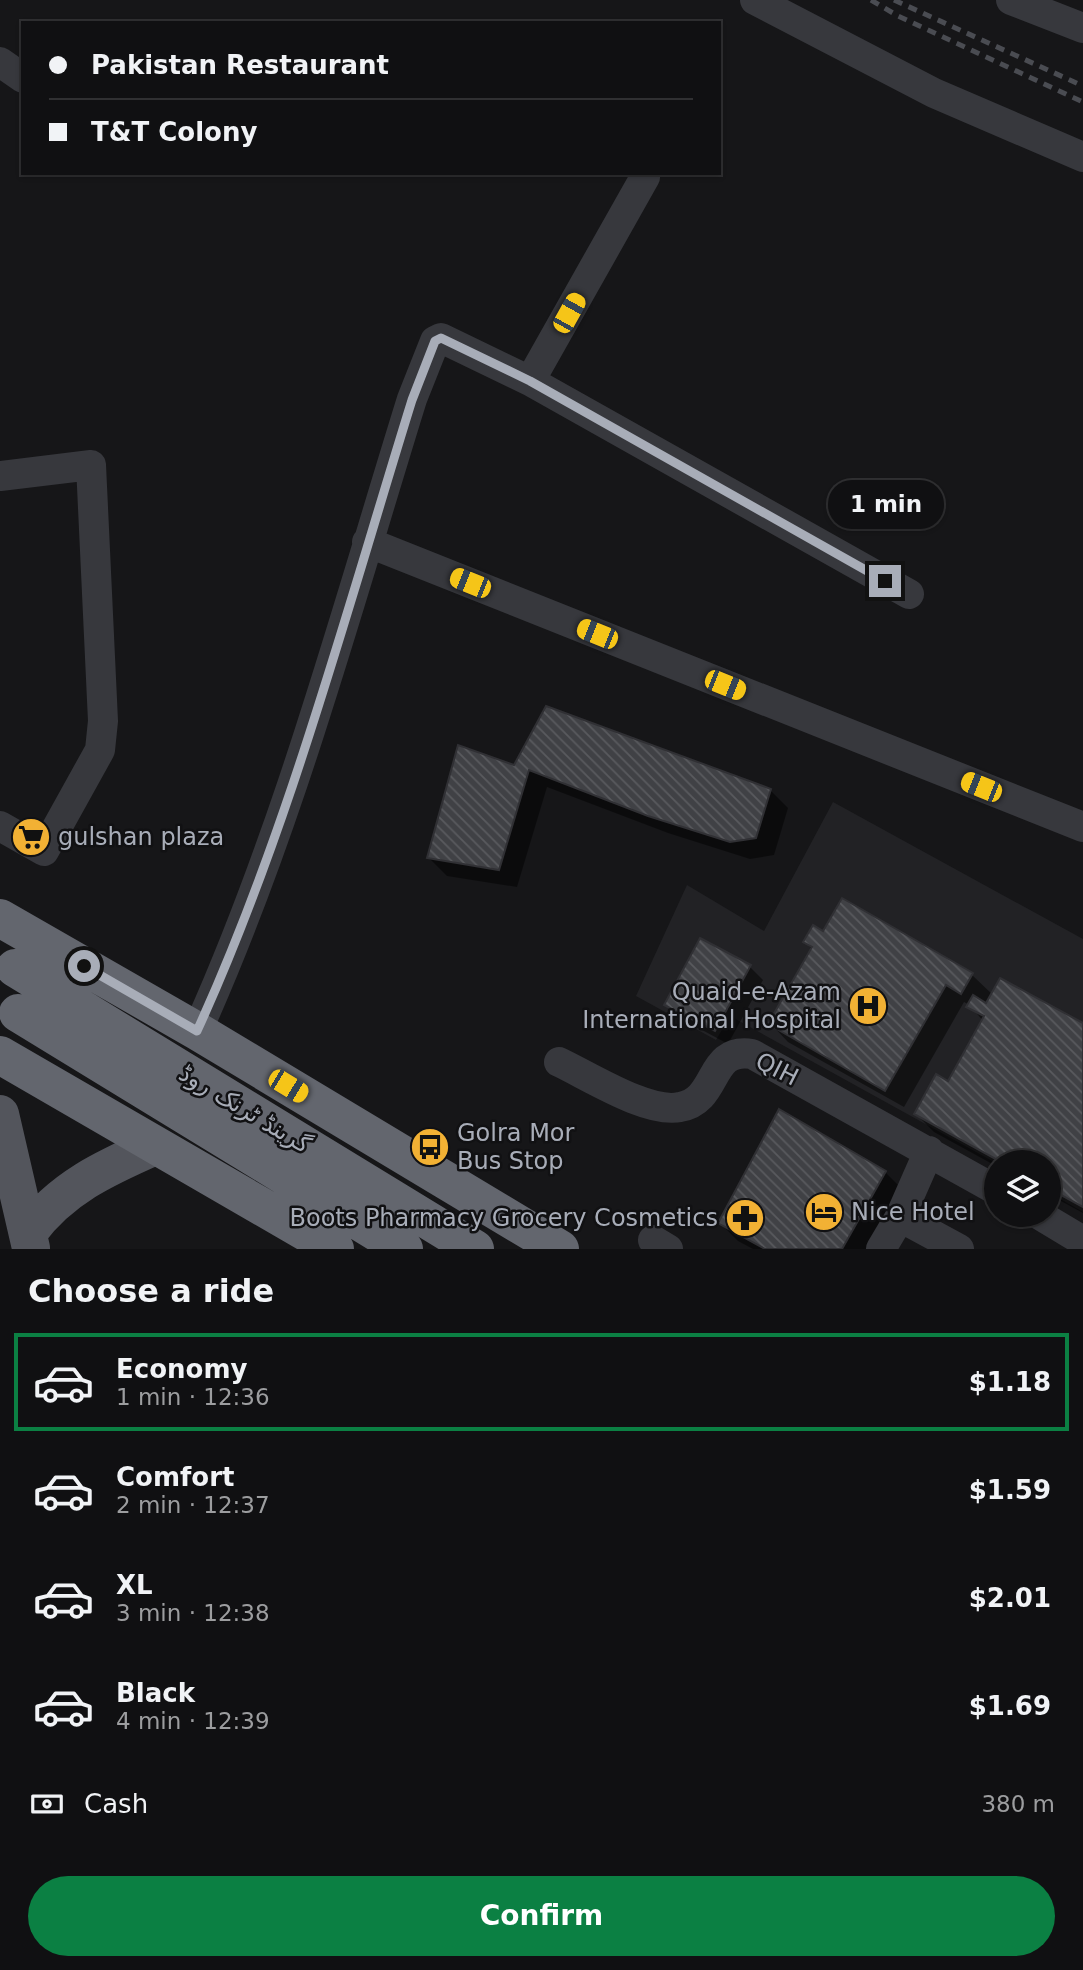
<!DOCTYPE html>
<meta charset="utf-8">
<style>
body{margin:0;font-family:"DejaVu Sans",Cairo,sans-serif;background:#1e1e20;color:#f1f3f6;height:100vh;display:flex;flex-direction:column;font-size:26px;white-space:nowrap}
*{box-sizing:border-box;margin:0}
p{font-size:23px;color:#9c9d9f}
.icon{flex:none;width:38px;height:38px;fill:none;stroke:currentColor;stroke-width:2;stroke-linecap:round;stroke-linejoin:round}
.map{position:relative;height:1249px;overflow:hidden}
.side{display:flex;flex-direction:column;background:#101012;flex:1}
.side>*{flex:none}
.guide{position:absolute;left:21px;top:21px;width:700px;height:154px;border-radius:0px;box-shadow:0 2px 5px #0004,0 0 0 2px #303032;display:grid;align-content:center;height:154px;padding:0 28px;background:#101012}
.tools{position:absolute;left:984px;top:1150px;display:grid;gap:14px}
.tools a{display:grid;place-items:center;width:77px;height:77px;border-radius:50%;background:#101012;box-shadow:0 2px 5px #0004,0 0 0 2px #303032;font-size:35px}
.end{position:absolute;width:32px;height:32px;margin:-16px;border:9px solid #a8adb8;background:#111;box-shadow:0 0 0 4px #111}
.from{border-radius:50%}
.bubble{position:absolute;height:49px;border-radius:24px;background:#101012;box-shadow:0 2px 5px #0004,0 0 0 2px #303032;font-size:23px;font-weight:800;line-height:49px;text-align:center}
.car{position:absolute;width:21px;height:42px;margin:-21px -10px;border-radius:9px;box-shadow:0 0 5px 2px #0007;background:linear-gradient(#f5c518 24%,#345 0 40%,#f5c518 0 76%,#345 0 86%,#f5c518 0)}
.guide b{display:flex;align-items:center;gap:24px;height:66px;font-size:26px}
.guide b+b{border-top:2px solid #303032}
.guide i{width:18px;height:18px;background:#f1f3f6}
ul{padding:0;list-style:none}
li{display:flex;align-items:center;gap:21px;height:98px;margin:0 14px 10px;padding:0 14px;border:4px solid transparent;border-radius:0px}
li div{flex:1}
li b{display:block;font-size:26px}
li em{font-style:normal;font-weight:800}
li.selected{border-color:#0b8043}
li>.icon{width:63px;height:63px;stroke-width:1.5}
h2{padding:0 28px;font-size:32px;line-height:84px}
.pay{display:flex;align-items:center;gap:18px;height:77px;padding:0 28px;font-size:26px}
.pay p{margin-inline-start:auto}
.action{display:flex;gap:14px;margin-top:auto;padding:14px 28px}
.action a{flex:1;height:80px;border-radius:42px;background:#0b8043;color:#fff;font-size:28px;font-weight:800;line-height:80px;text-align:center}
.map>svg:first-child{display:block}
.built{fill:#222225}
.shadow{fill:#0007}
.building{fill:url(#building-back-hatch);stroke:#303034;stroke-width:2}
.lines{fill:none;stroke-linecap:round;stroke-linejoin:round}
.minor{stroke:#37383d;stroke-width:30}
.major{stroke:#53555c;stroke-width:38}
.highway{stroke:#63666e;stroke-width:38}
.rail{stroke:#4a4c52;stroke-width:5;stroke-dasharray:9 7;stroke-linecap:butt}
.route{stroke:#a8adb8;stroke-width:9}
.labels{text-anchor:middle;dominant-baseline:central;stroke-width:5;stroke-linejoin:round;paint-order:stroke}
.poi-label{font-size:24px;fill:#a8adb8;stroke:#111113;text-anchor:start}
.street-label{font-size:24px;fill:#a8adb8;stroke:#111113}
</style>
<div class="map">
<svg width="1083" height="1249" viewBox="0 0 1083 1249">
<defs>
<pattern id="building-back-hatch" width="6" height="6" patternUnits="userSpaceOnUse" patternTransform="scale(1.75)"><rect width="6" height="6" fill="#404145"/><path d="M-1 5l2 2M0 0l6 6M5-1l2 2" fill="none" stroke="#595a5e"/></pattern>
</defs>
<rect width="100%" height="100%" fill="#161618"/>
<path class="built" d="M833,802L1083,939V1212L1048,1192V1162L996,1163L730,1016L716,1040L636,996L687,885L764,931Z"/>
<path class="shadow" d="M515,767L770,790L788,808L774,855L750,859L668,833L547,787L517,887L447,876L429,858Z
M842,901L972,975L993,995L1083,1025V1213L1048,1194V1162H996V1166L934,1132L916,1114L949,1083L983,1021L970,1005L964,1002L904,1107L788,1042L771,1024L813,950L805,942L824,933Z
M749,966L763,980L728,1044L680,1018L667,1005Z
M779,1112L885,1172L903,1190L870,1249H753L738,1241L720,1223Z"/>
<path class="building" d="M546,706L771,789L756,838L730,842L648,816L529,770L499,870L427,858L458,745L514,765Z
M842,898L973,973L961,994L946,985L885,1091L768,1024L812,947L803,942L813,925L823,931Z
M700,938L751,965L715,1031L664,1005Z
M1000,978L1083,1023V1207L1048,1188V1162H1001L914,1114L936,1074L948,1081L984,1016L966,1007L973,995L986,1003Z
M779,1109L886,1171L842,1249H765L718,1223Z"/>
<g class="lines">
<path class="minor" d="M755,0L934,93L1083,157
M1011,0L1083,28
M0,62L23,78
M530,381L645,177
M0,476L91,465L103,721L100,750L44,851L0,826
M367,542L1083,827
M197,1031C288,829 346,611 412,399L435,341L441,338L530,381L909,594
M559,1062C589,1076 648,1114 680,1107C720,1100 707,1047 752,1054L996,1190
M1038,1214L1083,1241
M900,1217L959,1249
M653,1240L668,1249
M881,1249L900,1217L929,1151"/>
<path class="major" d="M0,1114L31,1248
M28,1233C61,1188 105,1168 155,1146"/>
<path class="highway" d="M0,918L197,1031L560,1249
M15,968L475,1249
M18,1013L404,1249
M0,1055L335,1249"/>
<path class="rail" d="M871,0L898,16L1083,102
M894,0L1083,86"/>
</g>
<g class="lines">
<path class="route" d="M84,966L197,1031C288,832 347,609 412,400L435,341L441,338L530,381L885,581"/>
</g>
<defs>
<g id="supermarket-disc" transform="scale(2.0125)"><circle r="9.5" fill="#f2b134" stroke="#111113"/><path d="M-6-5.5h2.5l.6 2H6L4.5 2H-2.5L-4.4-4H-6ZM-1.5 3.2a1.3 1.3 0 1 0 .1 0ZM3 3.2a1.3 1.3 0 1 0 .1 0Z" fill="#111"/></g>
<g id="hospital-disc" transform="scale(2.0125)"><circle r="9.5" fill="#f2b134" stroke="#111113"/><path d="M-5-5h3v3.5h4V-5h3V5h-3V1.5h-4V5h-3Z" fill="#111"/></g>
<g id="bus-disc" transform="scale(2.0125)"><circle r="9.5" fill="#f2b134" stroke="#111113"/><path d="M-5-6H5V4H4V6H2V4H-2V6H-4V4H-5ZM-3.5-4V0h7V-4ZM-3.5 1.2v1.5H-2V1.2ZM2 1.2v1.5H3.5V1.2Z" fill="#111"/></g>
<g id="hotel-disc" transform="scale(2.0125)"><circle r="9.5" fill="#f2b134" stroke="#111113"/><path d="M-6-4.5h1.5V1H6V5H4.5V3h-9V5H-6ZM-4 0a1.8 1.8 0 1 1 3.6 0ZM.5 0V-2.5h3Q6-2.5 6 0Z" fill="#111"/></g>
<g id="pharmacy-disc" transform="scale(2.0125)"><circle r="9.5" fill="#f2b134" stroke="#111113"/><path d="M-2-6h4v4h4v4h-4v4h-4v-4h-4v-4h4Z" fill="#111"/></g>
</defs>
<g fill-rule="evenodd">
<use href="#supermarket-disc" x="31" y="837"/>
<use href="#hospital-disc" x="868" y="1006"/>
<use href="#bus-disc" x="430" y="1147"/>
<use href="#hotel-disc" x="824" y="1212"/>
<use href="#pharmacy-disc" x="745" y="1218"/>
</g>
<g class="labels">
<g class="poi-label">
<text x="58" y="837">gulshan plaza</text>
<text x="841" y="992" text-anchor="end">Quaid-e-Azam<tspan x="841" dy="28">International Hospital</tspan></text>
<text x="457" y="1133">Golra Mor<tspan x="457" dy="28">Bus Stop</tspan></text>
<text x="851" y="1212">Nice Hotel</text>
<text x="718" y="1218" text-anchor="end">Boots Pharmacy Grocery Cosmetics</text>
</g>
<g class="street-label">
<text transform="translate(777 1069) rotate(27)">QIH</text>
<text transform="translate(245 1109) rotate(31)">گرینڈ ٹرنک روڈ</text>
</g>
</g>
</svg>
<div class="tools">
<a><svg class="icon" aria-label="layers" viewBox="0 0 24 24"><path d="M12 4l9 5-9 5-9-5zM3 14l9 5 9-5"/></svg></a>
</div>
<i class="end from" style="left:84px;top:966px"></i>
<i class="end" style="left:885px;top:581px"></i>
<div class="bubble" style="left:828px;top:480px;width:116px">1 min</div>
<i class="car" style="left:569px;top:313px;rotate:29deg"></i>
<i class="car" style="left:470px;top:583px;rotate:292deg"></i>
<i class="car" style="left:597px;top:634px;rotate:292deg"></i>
<i class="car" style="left:725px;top:685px;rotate:112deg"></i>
<i class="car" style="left:981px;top:787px;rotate:292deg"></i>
<i class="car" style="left:288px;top:1086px;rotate:121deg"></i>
<div class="guide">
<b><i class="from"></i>Pakistan Restaurant</b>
<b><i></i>T&amp;T Colony</b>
</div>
</div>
<section class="side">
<h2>Choose a ride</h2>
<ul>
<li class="selected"><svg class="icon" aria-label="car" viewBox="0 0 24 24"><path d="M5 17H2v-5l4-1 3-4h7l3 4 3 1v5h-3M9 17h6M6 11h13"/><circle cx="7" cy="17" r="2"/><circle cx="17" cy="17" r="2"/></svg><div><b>Economy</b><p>1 min · 12:36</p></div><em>$1.18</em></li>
<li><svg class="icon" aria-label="car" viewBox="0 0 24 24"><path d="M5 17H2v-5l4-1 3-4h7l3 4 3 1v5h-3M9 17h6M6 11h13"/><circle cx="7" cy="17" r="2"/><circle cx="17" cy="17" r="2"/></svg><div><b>Comfort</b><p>2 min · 12:37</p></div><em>$1.59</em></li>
<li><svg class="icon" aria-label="car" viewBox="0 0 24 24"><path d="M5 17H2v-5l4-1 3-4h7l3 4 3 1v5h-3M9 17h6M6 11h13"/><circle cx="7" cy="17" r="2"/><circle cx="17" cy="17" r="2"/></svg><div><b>XL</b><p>3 min · 12:38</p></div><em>$2.01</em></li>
<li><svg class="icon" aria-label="car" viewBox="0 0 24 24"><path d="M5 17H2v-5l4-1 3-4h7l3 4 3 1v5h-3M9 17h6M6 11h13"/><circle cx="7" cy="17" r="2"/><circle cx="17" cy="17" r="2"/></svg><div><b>Black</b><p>4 min · 12:39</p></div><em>$1.69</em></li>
</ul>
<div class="pay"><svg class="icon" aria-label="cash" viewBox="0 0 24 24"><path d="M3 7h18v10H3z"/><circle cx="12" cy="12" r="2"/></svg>Cash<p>380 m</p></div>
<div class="action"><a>Confirm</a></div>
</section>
